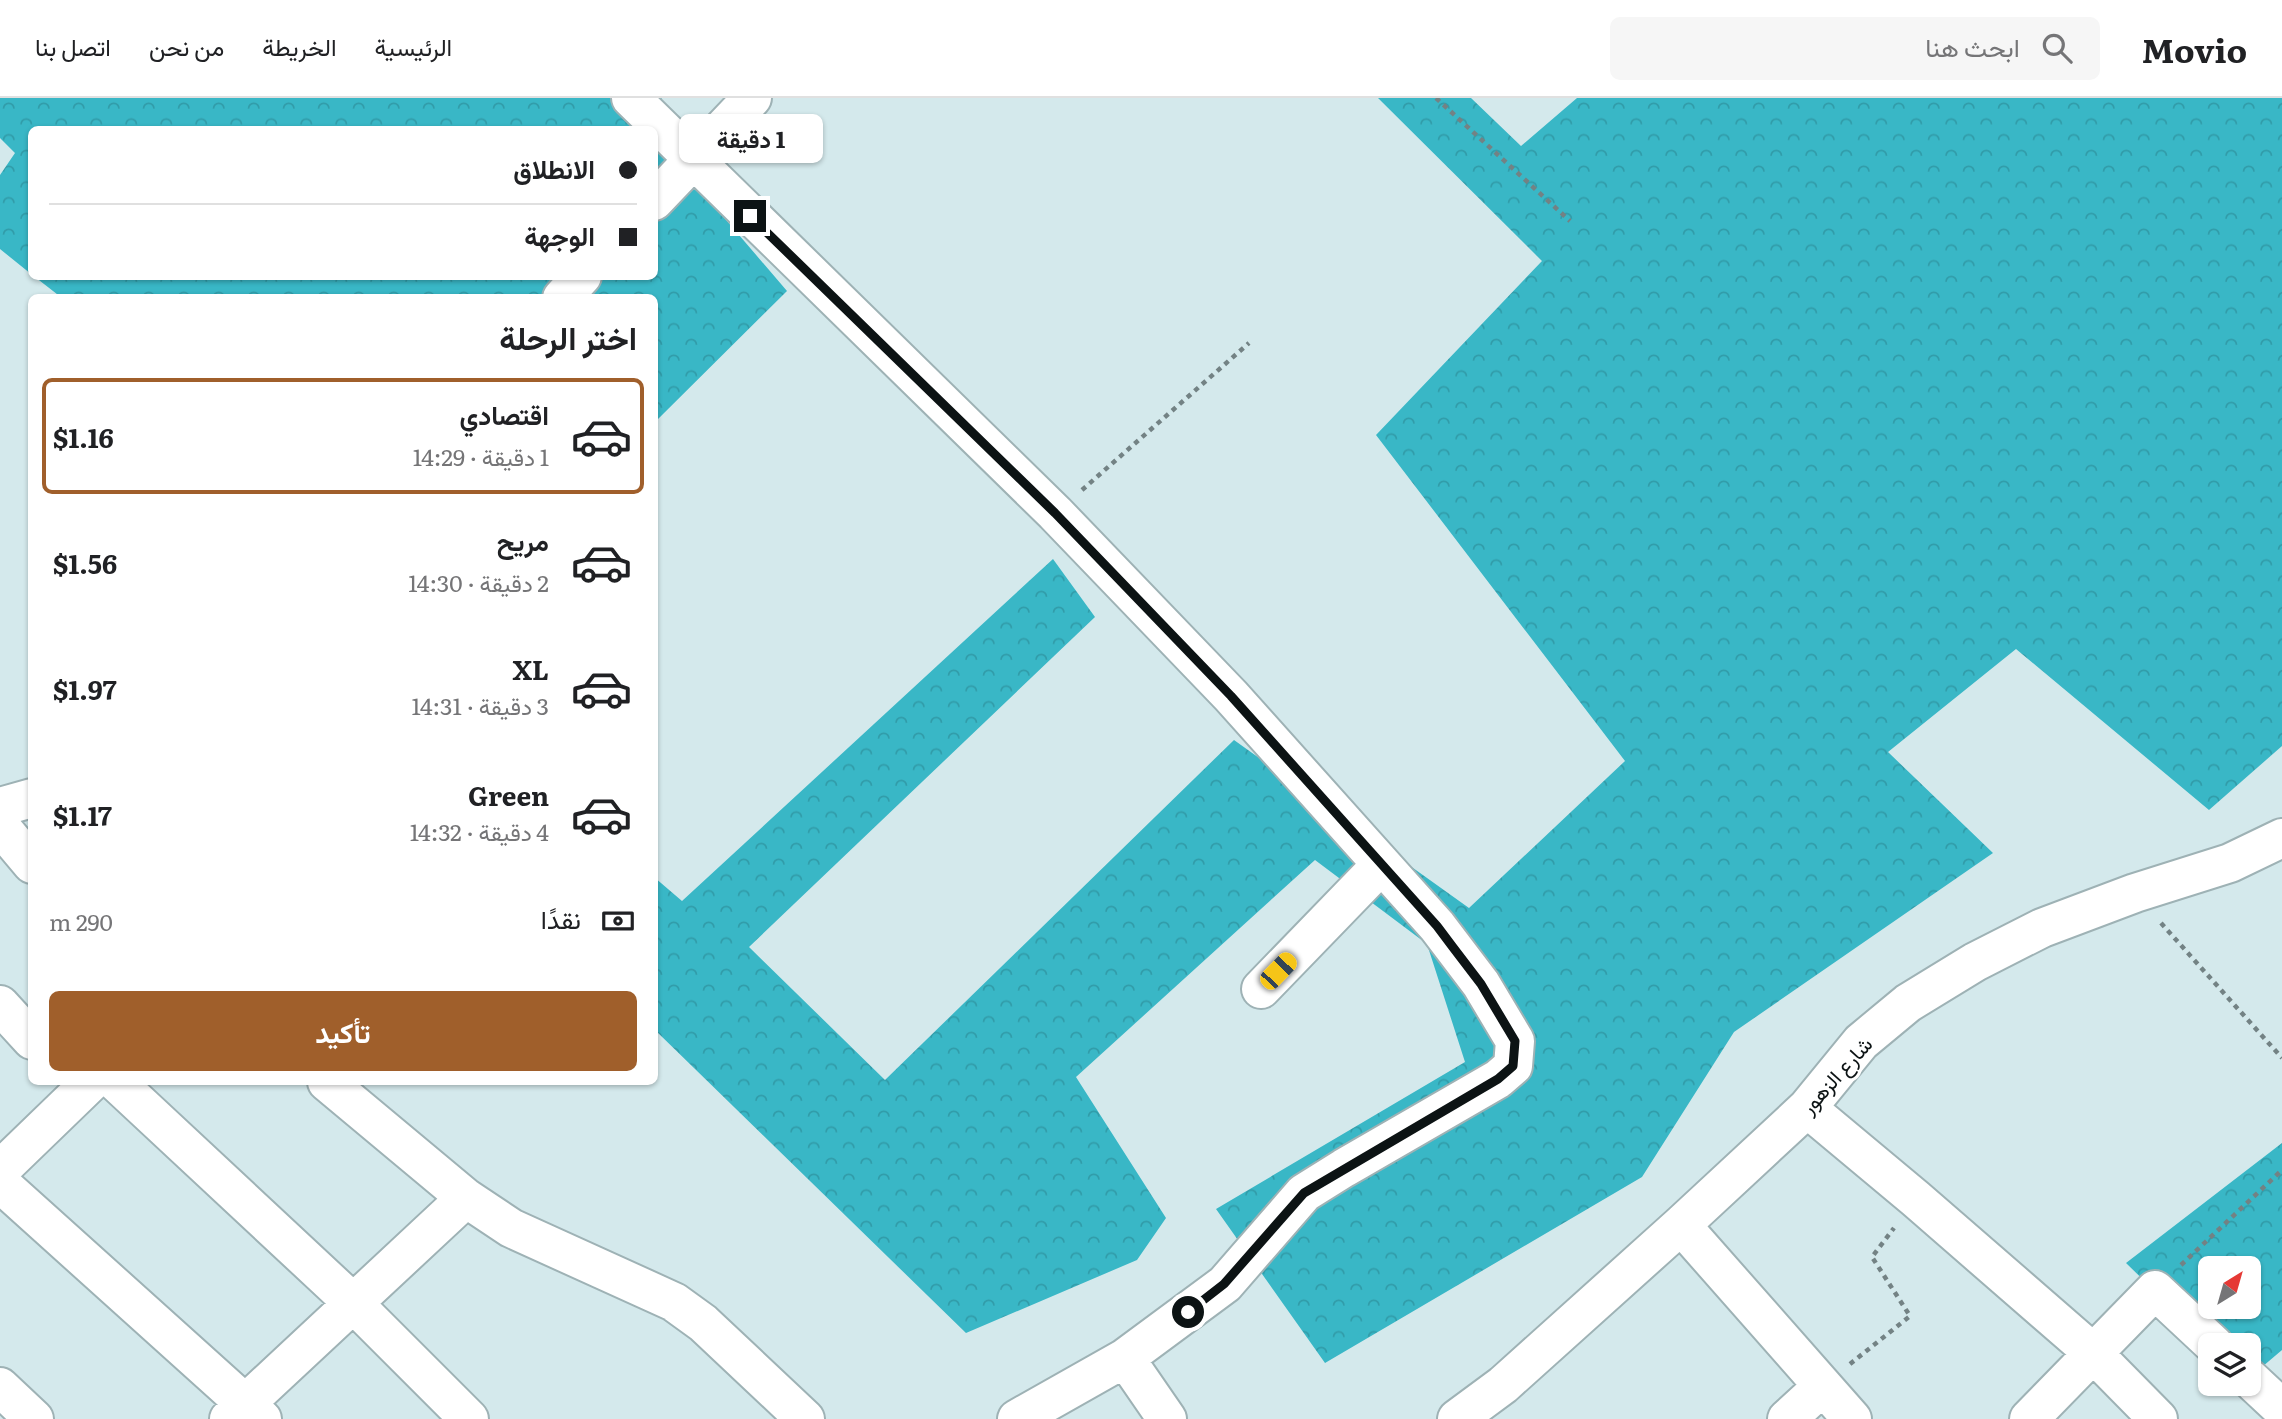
<!DOCTYPE html>
<html lang="ar">
<meta charset="utf-8">
<style>
body{margin:0;font-family:Literata,Vazirmatn,serif;background:#f6f6f6;color:#202124;direction:rtl;height:100vh;display:flex;flex-direction:column;font-size:26px;white-space:nowrap}
*{box-sizing:border-box;margin:0}
p{font-size:23px;color:#757577}
.icon{flex:none;width:38px;height:38px;fill:none;stroke:currentColor;stroke-width:2;stroke-linecap:round;stroke-linejoin:round}
.map{position:relative;flex:1;overflow:hidden;direction:ltr}
.drawer{position:absolute;left:28px;top:196px;width:630px;height:791px;display:flex;flex-direction:column;background:#fff;border-radius:10px;box-shadow:0 2px 5px #0004;direction:rtl}
.drawer>*{flex:none}
.hud{position:absolute;left:28px;top:28px;width:630px;height:154px;border-radius:10px;box-shadow:0 2px 5px #0004;direction:rtl;display:grid;align-content:center;height:154px;padding:0 21px;background:#fff}
.needle{width:46px;rotate:37deg}
.fabs{position:absolute;left:2198px;top:1158px;display:grid;gap:14px}
.fabs a{display:grid;place-items:center;width:63px;height:63px;border-radius:10px;background:#fff;box-shadow:0 2px 5px #0004;font-size:35px}
.end{position:absolute;width:32px;height:32px;margin:-16px;border:9px solid #0c1314;background:#fff;box-shadow:0 0 0 4px #fff}
.from{border-radius:50%}
.bubble{position:absolute;height:49px;border-radius:10px;background:#fff;box-shadow:0 2px 5px #0004;font-size:23px;font-weight:700;line-height:49px;text-align:center;direction:rtl}
.car{position:absolute;width:21px;height:42px;margin:-21px -10px;border-radius:9px;box-shadow:0 0 5px 2px #0007;background:linear-gradient(#f5c518 24%,#345 0 40%,#f5c518 0 76%,#345 0 86%,#f5c518 0)}
.hud b{display:flex;align-items:center;gap:24px;height:66px;font-size:26px}
.hud b+b{border-top:2px solid #e0e0e0}
.hud i{width:18px;height:18px;background:#202124}
ul{padding:0;list-style:none}
li{display:flex;align-items:center;gap:21px;height:116px;margin:0 14px 10px;padding:0 7px;border:4px solid transparent;border-radius:10px}
li div{flex:1}
li b{display:block;font-size:26px}
li em{font-style:normal;font-weight:700}
li.current{border-color:#a05f2b}
li>.icon{width:63px;height:63px;stroke-width:1.5}
h2{padding:0 21px;font-size:32px;line-height:84px}
.pay{display:flex;align-items:center;gap:18px;height:77px;padding:0 21px;font-size:26px}
.pay p{margin-inline-start:auto}
.primary-button{display:flex;gap:14px;margin-top:auto;padding:14px 21px}
.primary-button a{flex:1;height:80px;border-radius:10px;background:#a05f2b;color:#fff;font-size:28px;font-weight:700;line-height:80px;text-align:center}
header{display:flex;align-items:center;gap:42px;box-sizing:border-box;height:98px;padding:0 35px;background:#fff;border-bottom:2px solid #e0e0e0}
header strong{font-size:33px}
nav{display:flex;gap:38px;margin-inline-start:auto;font-size:24px}
.search{width:490px;height:63px;background:#f6f6f6;display:flex;align-items:center;gap:18px;box-sizing:border-box;padding:0 24px;border-radius:10px;color:#757577;font-size:26px}
.map>svg:first-child{display:block}
.forest{fill:url(#forest-crowns);fill-rule:evenodd}
.lines{fill:none;stroke-linecap:round;stroke-linejoin:round}
.minor-casing{stroke:#9eb2b5;stroke-width:42}
.path{stroke:#738284;stroke-width:4.5;stroke-dasharray:5 5;stroke-linecap:butt}
.minor{stroke:#fff;stroke-width:38}
.route{stroke:#0c1314;stroke-width:9}
.labels{text-anchor:middle;dominant-baseline:central;stroke-width:6;stroke-linejoin:round;paint-order:stroke}
.street-label{font-size:21px;fill:#0c1314;stroke:#fff}
</style>
<header>
<strong>Movio</strong>
<div class="search"><svg class="icon" aria-label="search" viewBox="0 0 24 24"><circle cx="10" cy="10" r="6"/><path d="M15 15l6 6"/></svg>ابحث هنا</div>
<nav><a>الرئيسية</a><a>الخريطة</a><a>من نحن</a><a>اتصل بنا</a></nav>
</header>
<div class="map">
<svg width="2282" height="1321" viewBox="0 0 2282 1321">
<defs>
<pattern id="forest-crowns" width="20" height="18" patternUnits="userSpaceOnUse" patternTransform="scale(1.75)"><rect width="20" height="18" fill="#39b7c6"/><path d="M2 6a3 3 0 1 1 6 0M12 15a3 3 0 1 1 6 0" fill="none" stroke="#319ca9"/></pattern>
</defs>
<rect width="100%" height="100%" fill="#d4e9ec"/>
<path class="forest" d="M0,0H662L640,22L648,31L32,32L31,176L0,151V77L15,55L0,40Z
M1378,0H1471L1521,48L1577,0H2282V648L2209,712L2016,551L1888,654L1993,755L1734,934L1642,1079L1325,1265L1216,1111L1465,964L1427,846L1315,762L1076,979L1166,1120L1137,1162L966,1235L655,932L654,779L682,803L1053,461L1095,519L749,849L885,982L1234,642L1469,810L1625,663L1376,337L1542,163Z
M655,39L787,193L655,324L654,200H62L35,179L654,178Z
M2282,1045V1252L2249,1280V1248H2211L2126,1165ZM2210,1171H2249V1209H2210Z"/>
<g class="lines">
<g class="minor-casing">
<path id="minor" d="M631,0L1055,415L1231,598L1437,828L1481,886L1515,943L1513,968L1498,981L1344,1070L1304,1095L1225,1186L1125,1260L1017,1321
M654,103L752,0
M562,200L582,178
M0,709L32,700
M0,728L32,766
M1261,891L1381,767
M0,907L32,942
M116,984L353,1205L469,1321
M327,984L466,1100L511,1130L674,1204L703,1225L805,1321
M1807,1010L1916,1101L2092,1254L2158,1321
M0,1072L91,984
M0,1085L262,1321
M1681,1127L1852,1321
M1125,1260L1167,1321
M2249,1280L2280,1309
M0,1289L34,1321
M229,1321L466,1100
M1457,1321L1503,1287L1681,1127L1807,1010L1861,944L1908,905L1975,864L2042,830L2135,795L2230,765L2282,740
M1787,1321L1823,1288
M2029,1321L2155,1192L2215,1248"/>
</g>
<path class="path" d="M1436,0L1570,123
M1082,392L1249,245
M2161,825L2282,960
M2181,1167L2282,1072
M1850,1266L1910,1218L1872,1159L1894,1130"/>
<use href="#minor" class="minor"/>
</g>
<g class="lines">
<path class="route" d="M750,118L1055,415L1231,598L1437,828L1452,848L1481,886L1515,943L1513,968L1498,981L1304,1095L1224,1186L1188,1214"/>
</g>
<g class="labels">
<g class="street-label">
<text transform="translate(1835 976) rotate(-48)">شارع الزهور</text>
</g>
</g>
</svg>
<div class="fabs">
<a><svg class="needle" viewBox="-14 -14 28 28"><path d="M0-13l5 13h-10z" fill="#e53935"/><path d="M0 13l5-13h-10z" fill="#757577"/></svg></a>
<a><svg class="icon" aria-label="layers" viewBox="0 0 24 24"><path d="M12 4l9 5-9 5-9-5zM3 14l9 5 9-5"/></svg></a>
</div>
<i class="end from" style="left:1188px;top:1214px"></i>
<i class="end" style="left:750px;top:118px"></i>
<div class="bubble" style="left:679px;top:16px;width:144px">1 دقيقة</div>
<i class="car" style="left:1278px;top:873px;rotate:44deg"></i>
<div class="hud">
<b><i class="from"></i>الانطلاق</b>
<b><i></i>الوجهة</b>
</div>
<section class="drawer">
<h2>اختر الرحلة</h2>
<ul>
<li class="current"><svg class="icon" aria-label="car" viewBox="0 0 24 24"><path d="M5 17H2v-5l4-1 3-4h7l3 4 3 1v5h-3M9 17h6M6 11h13"/><circle cx="7" cy="17" r="2"/><circle cx="17" cy="17" r="2"/></svg><div><b>اقتصادي</b><p>1 دقيقة · 14:29</p></div><em>$1.16</em></li>
<li><svg class="icon" aria-label="car" viewBox="0 0 24 24"><path d="M5 17H2v-5l4-1 3-4h7l3 4 3 1v5h-3M9 17h6M6 11h13"/><circle cx="7" cy="17" r="2"/><circle cx="17" cy="17" r="2"/></svg><div><b>مريح</b><p>2 دقيقة · 14:30</p></div><em>$1.56</em></li>
<li><svg class="icon" aria-label="car" viewBox="0 0 24 24"><path d="M5 17H2v-5l4-1 3-4h7l3 4 3 1v5h-3M9 17h6M6 11h13"/><circle cx="7" cy="17" r="2"/><circle cx="17" cy="17" r="2"/></svg><div><b>XL</b><p>3 دقيقة · 14:31</p></div><em>$1.97</em></li>
<li><svg class="icon" aria-label="car" viewBox="0 0 24 24"><path d="M5 17H2v-5l4-1 3-4h7l3 4 3 1v5h-3M9 17h6M6 11h13"/><circle cx="7" cy="17" r="2"/><circle cx="17" cy="17" r="2"/></svg><div><b>Green</b><p>4 دقيقة · 14:32</p></div><em>$1.17</em></li>
</ul>
<div class="pay"><svg class="icon" aria-label="cash" viewBox="0 0 24 24"><path d="M3 7h18v10H3z"/><circle cx="12" cy="12" r="2"/></svg>نقدًا<p>290 m</p></div>
<div class="primary-button"><a>تأكيد</a></div>
</section>
</div>
